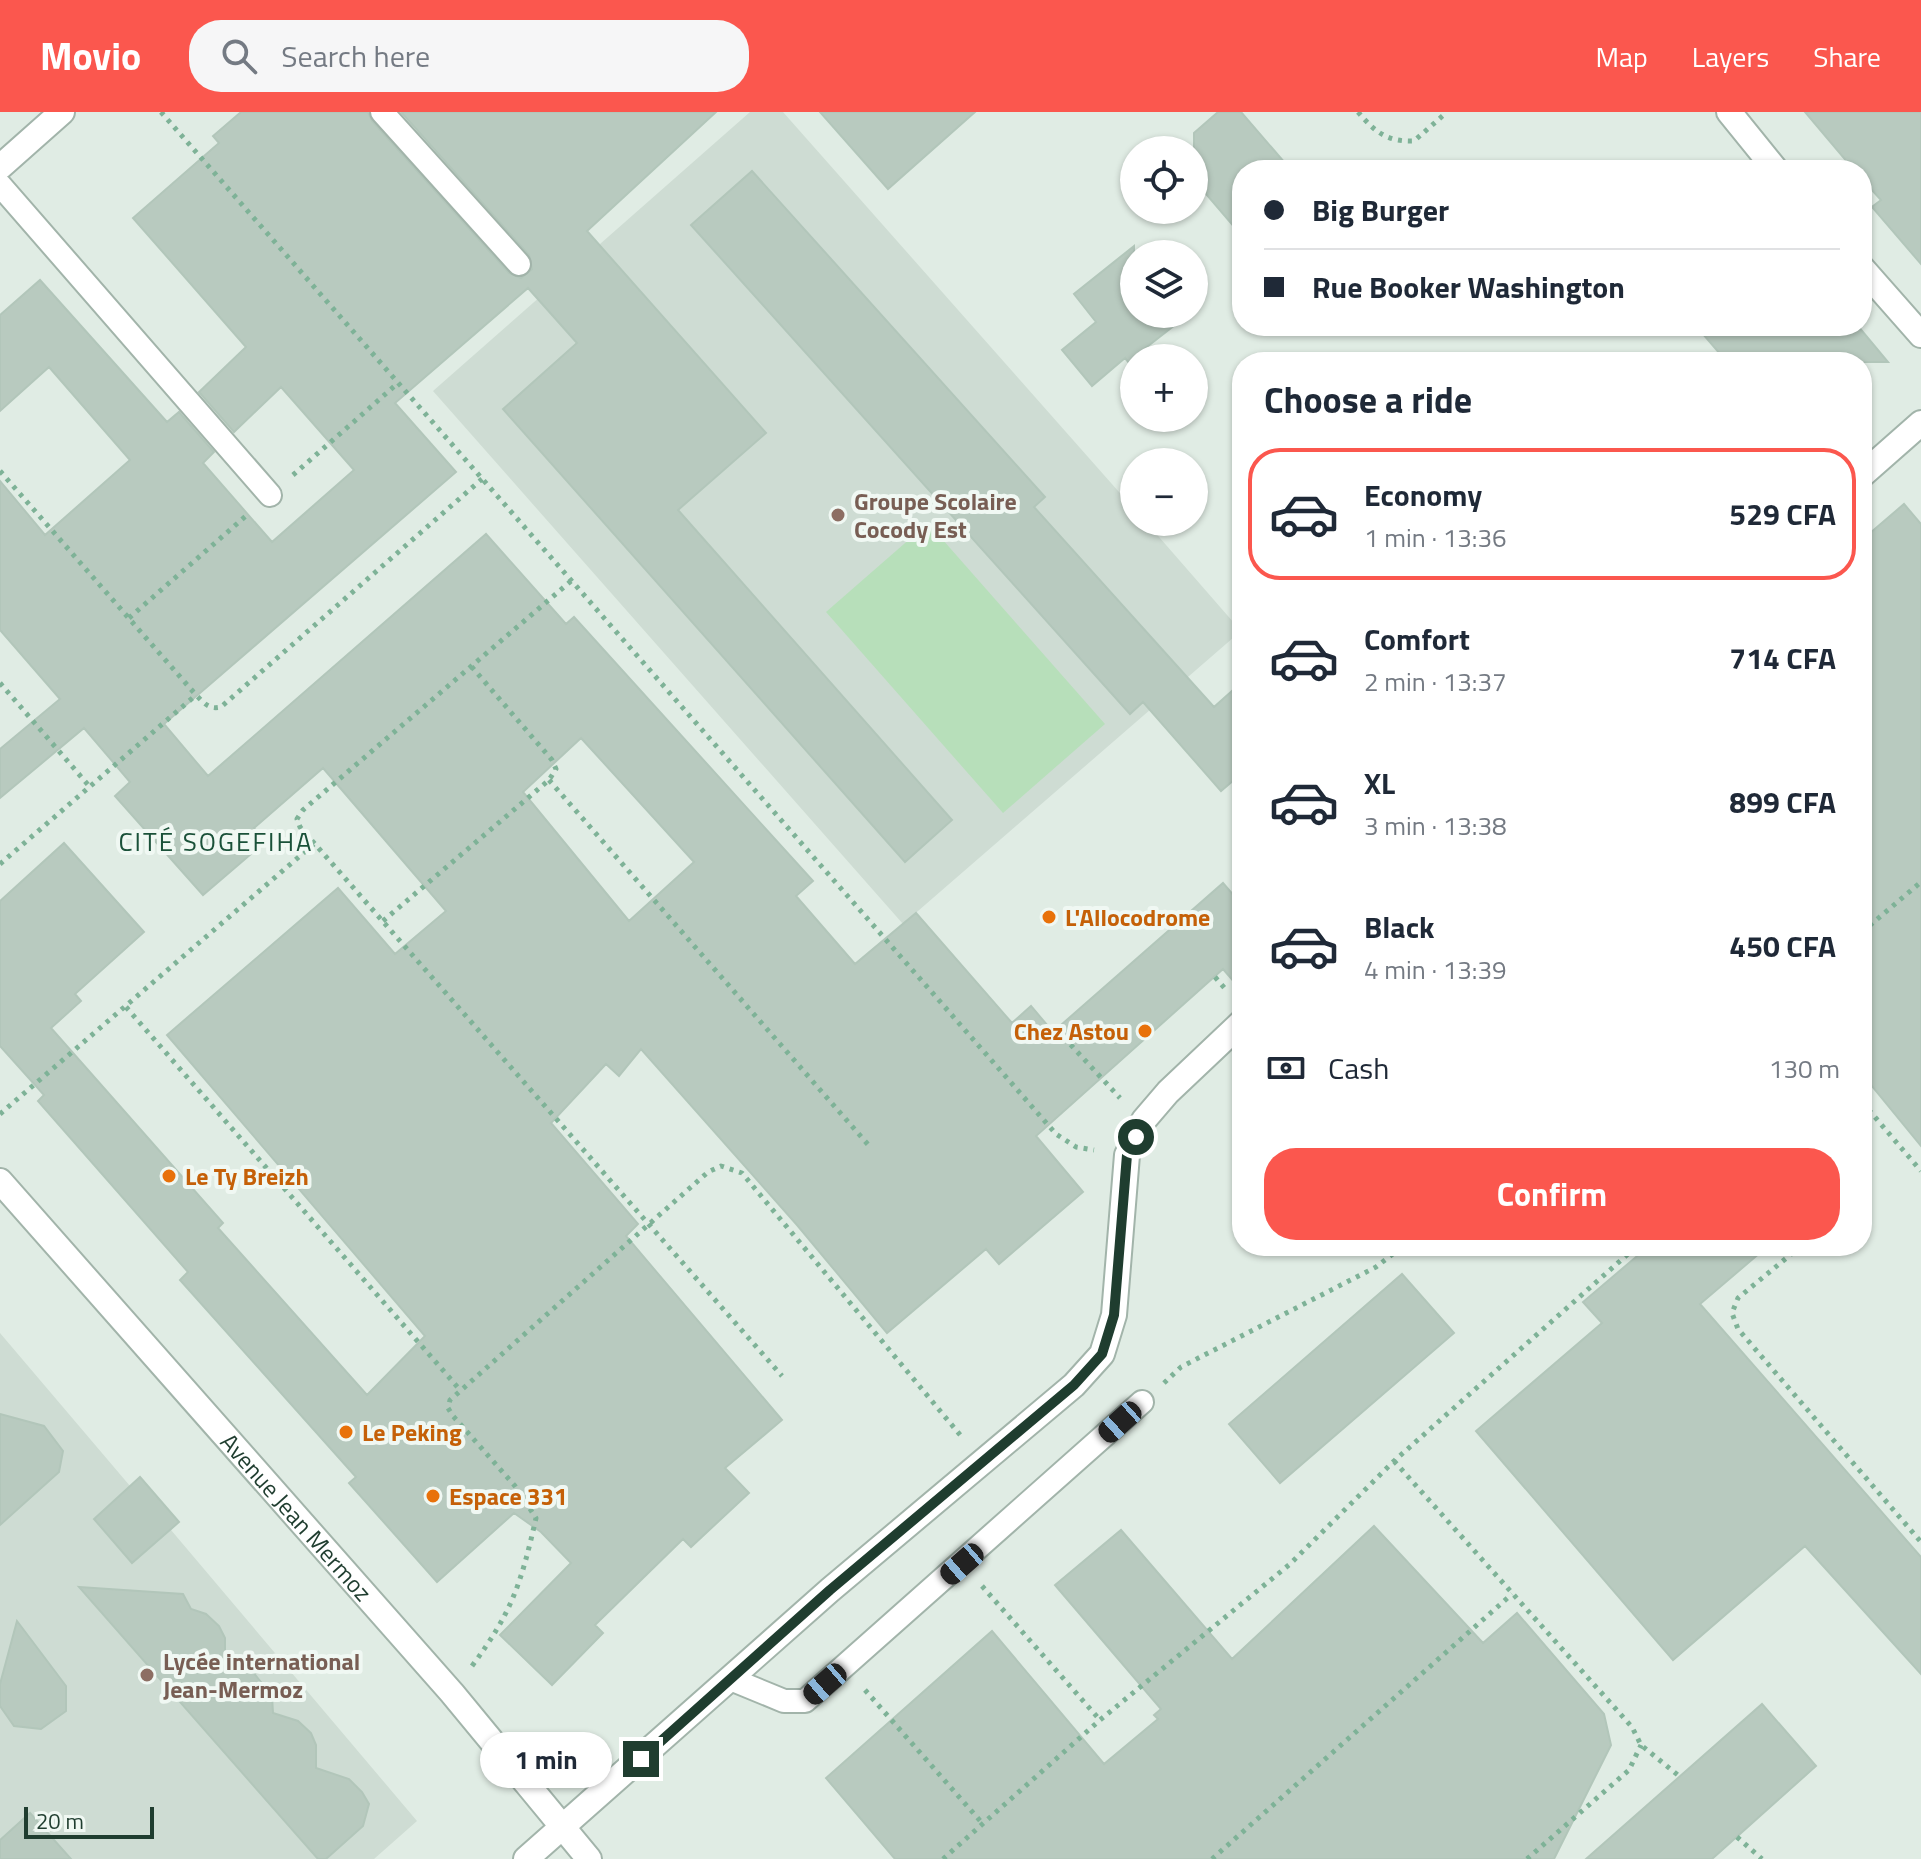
<!DOCTYPE html>
<meta charset="utf-8">
<style>
body{margin:0;font-family:"Titillium Web",sans-serif;background:#f6f6f7;color:#1f2937;height:100vh;display:flex;flex-direction:column;font-size:30px;white-space:nowrap}
*{box-sizing:border-box;margin:0}
p{font-size:26px;color:#747a83}
.icon{flex:none;width:44px;height:44px;fill:none;stroke:currentColor;stroke-width:2;stroke-linecap:round;stroke-linejoin:round}
.map{position:relative;flex:1;overflow:hidden}
.panel{position:absolute;left:1232px;top:240px;width:640px;height:904px;display:flex;flex-direction:column;background:#fff;border-radius:32px;box-shadow:0 2px 6px #0004}
.panel>*{flex:none}
.top-card{position:absolute;left:1232px;top:48px;width:640px;height:176px;border-radius:32px;box-shadow:0 2px 6px #0004;display:grid;align-content:center;height:176px;padding:0 32px;background:#fff}
.buttons{position:absolute;left:1120px;top:24px;display:grid;gap:16px}
.buttons a{display:grid;place-items:center;width:88px;height:88px;border-radius:50%;background:#fff;box-shadow:0 2px 6px #0004;font-size:40px}
.scale{position:absolute;left:24px;bottom:20px;width:130px;box-sizing:border-box;padding-left:8px;border:4px solid #1f3d2f;border-top:0;font-size:22px;line-height:28px;white-space:nowrap;color:#1f3d2f;-webkit-text-stroke:6px #f0f8f3;paint-order:stroke}
.end{position:absolute;width:36px;height:36px;margin:-18px;border:10px solid #1f3d2f;background:#fff;box-shadow:0 0 0 4px #fff}
.from{border-radius:50%}
.bubble{position:absolute;height:56px;border-radius:28px;background:#fff;box-shadow:0 2px 6px #0004;font-size:26px;font-weight:700;line-height:56px;text-align:center}
.car{position:absolute;width:24px;height:48px;margin:-24px -12px;border-radius:10px;box-shadow:0 0 6px 2px #0007;background:linear-gradient(#222 24%,#8ab4d8 0 40%,#222 0 76%,#8ab4d8 0 86%,#222 0)}
.top-card b{display:flex;align-items:center;gap:28px;height:76px;font-size:30px}
.top-card b+b{border-top:2px solid #e0e1e3}
.top-card i{width:20px;height:20px;background:#1f2937}
ul{padding:0;list-style:none}
li{display:flex;align-items:center;gap:24px;height:132px;margin:0 16px 12px;padding:0 16px;border:4px solid transparent;border-radius:32px}
li div{flex:1}
li b{display:block;font-size:30px}
li em{font-style:normal;font-weight:700}
li.on{border-color:#fb574e}
li>.icon{width:72px;height:72px;stroke-width:1.5}
h2{padding:0 32px;font-size:36px;line-height:96px}
.pay{display:flex;align-items:center;gap:20px;height:88px;padding:0 32px;font-size:30px}
.pay p{margin-inline-start:auto}
.primary-button{display:flex;gap:16px;margin-top:auto;padding:16px 32px}
.primary-button a{flex:1;height:92px;border-radius:32px;background:#fb574e;color:#fff;font-size:32px;font-weight:700;line-height:92px;text-align:center}
header{display:flex;align-items:center;gap:48px;box-sizing:border-box;height:112px;padding:0 40px;background:#fb574e;color:#fff}
header strong{font-size:38px}
nav{display:flex;gap:44px;margin-inline-start:auto;font-size:28px}
.search{width:560px;height:72px;background:#f6f6f7;display:flex;align-items:center;gap:20px;box-sizing:border-box;padding:0 28px;border-radius:32px;color:#747a83;font-size:30px}
.map>svg:first-child{display:block}
.built{fill:#cedcd3}
.green{fill:#b7dfba}
.building{fill:#b8cabf;stroke:#b2c6ba;stroke-width:2;fill-rule:evenodd}
.lines{fill:none;stroke-linecap:round;stroke-linejoin:round}
.service-casing{stroke:#a2b4aa;stroke-width:26}
.minor-casing{stroke:#a2b4aa;stroke-width:28}
.tertiary-casing{stroke:#a2b4aa;stroke-width:28}
.path{stroke:#7eb297;stroke-width:5;stroke-dasharray:4 6;stroke-linecap:butt}
.service{stroke:#fff;stroke-width:22}
.minor{stroke:#fff;stroke-width:24}
.tertiary{stroke:#fff;stroke-width:24}
.route{stroke:#1f3d2f;stroke-width:10}
.education-dot{fill:#8d6e63;stroke:#f0f8f3;stroke-width:3}
.food-dot{fill:#e8710a;stroke:#f0f8f3;stroke-width:3}
.labels{text-anchor:middle;dominant-baseline:central;stroke-width:8;stroke-linejoin:round;paint-order:stroke}
.education-label{font-size:24px;font-weight:bold;fill:#785e54;stroke:#f0f8f3;text-anchor:start}
.food-label{font-size:24px;font-weight:bold;fill:#c56008;stroke:#f0f8f3;text-anchor:start}
.street-label{font-size:24px;fill:#1f3d2f;stroke:#f0f8f3}
.neighbourhood-label{font-size:26px;letter-spacing:2px;fill:#1a5139;stroke:#f0f8f3}
</style>
<header>
<strong>Movio</strong>
<div class="search"><svg class="icon" aria-label="search" viewBox="0 0 24 24"><circle cx="10" cy="10" r="6"/><path d="M15 15l6 6"/></svg>Search here</div>
<nav><a>Map</a><a>Layers</a><a>Share</a></nav>
</header>
<div class="map">
<svg width="1921" height="1747" viewBox="0 0 1921 1747">
<rect width="100%" height="100%" fill="#e0ece4"/>
<path class="built" d="M750,0H783L1134,397V410H1146L1241,519L903,812L433,279Z
M0,1221L130,1374L140,1365L179,1410L171,1418L417,1709L374,1747H0Z"/>
<path class="green" d="M928,411L1105,612L1003,701L826,500Z"/>
<path class="building" d="M241,0H368L372,9L509,161L521,166L532,157L529,143L401,0H716L587,119L766,321L678,398L952,708L905,750L503,297L577,231L528,176L395,291L456,360L164,612L208,664L486,422L566,512L574,505L813,769L796,784L855,852L916,801L1012,911L1031,894L1053,920L1223,771L1242,793V879L1223,857L1036,1024L1083,1080L999,1152L986,1137L887,1221L797,1113L641,937L619,964L606,952L551,1011L638,1112L626,1124L782,1308L725,1356L749,1381L691,1435L683,1427L595,1513L603,1521L552,1573L500,1523L571,1451L541,1420L514,1401L437,1470L349,1371L356,1365L180,1168L188,1160L38,989L44,983L0,934V789L64,731L144,820L75,882L81,889L51,916L223,1111L218,1116L367,1283L425,1224L167,923L338,776L395,842L446,799L323,656L254,716L265,730L203,783L115,684L130,670L84,616L0,686V637L60,587L0,518V369L45,423L130,348L49,255L0,299V203L40,168L167,310L179,300L214,340L203,351L272,430L354,358L281,275L234,320L199,280L246,235L133,106L219,31L213,24ZM581,626L694,750L629,809L523,680Z
M820,0H975L888,77Z
M1218,0H1241L1291,58H1242V124L1194,68V21Z
M1805,0H1921V152L1872,95L1881,88L1862,67V58H1854Z
M752,59L1045,385L1034,395L1214,595L1242,570V661L1221,679L1143,590L1130,602L691,113Z
M1134,134V202H1189L1134,245V257L1125,246L1092,274L1062,238L1096,210L1074,182Z
M1696,214H1858L1888,250H1727Z
M1904,392L1921,412V1034L1862,962V428Z
M1649,1134H1768L1700,1192L1921,1445V1562L1805,1434L1673,1548L1476,1319L1602,1211L1583,1190Z
M1402,1162L1454,1221L1280,1371L1229,1312Z
M0,1302L44,1314L63,1339L59,1360L0,1413Z
M140,1365L179,1410L132,1451L94,1407Z
M1374,1414L1483,1531L1517,1501L1604,1602L1611,1633L1554,1747H895L826,1666L992,1519L1104,1652L1158,1607L1154,1603L1161,1597L1055,1473L1121,1418L1232,1547Z
M79,1475L183,1482L191,1497L206,1502L219,1514L225,1526V1550L253,1560L272,1584L273,1601L298,1609L311,1621L316,1633V1656L349,1667L362,1680L369,1692L363,1714L326,1747H318Z
M17,1509L66,1574V1599L41,1617L14,1614L0,1594V1572Z
M1762,1592L1816,1654L1712,1747H1586Z
M30,1701L71,1747H0V1728Z"/>
<g class="lines">
<g class="service-casing">
<path id="service" d="M382,0L519,152
M0,73L270,383
M733,1568L784,1589H805L1142,1290"/>
</g>
<g class="minor-casing">
<g id="minor">
<path d="M1729,0L1776,58"/>
<path d="M0,55L62,0"/>
<path d="M1862,156L1921,223"/>
<path id="s1" d="M0,1069L452,1581L589,1747"/>
</g>
</g>
<g class="tertiary-casing">
<path id="tertiary" d="M1862,363L1921,311
M526,1747L830,1478L1074,1273L1102,1242L1114,1203L1127,1043L1144,1008L1168,980L1242,910"/>
</g>
<path class="path" d="M161,0L1056,1022L1076,1035L1094,1038
M1358,0C1375,20 1387,30 1414,29L1447,0
M0,359L196,583C204,591 209,598 221,595L482,367
M293,363L398,271
M571,469L303,698L297,707L300,715L782,1264
M129,506L247,403
M0,571L90,675
M549,668L871,1036
M0,752L196,583
M383,809L549,668L556,657L552,648L471,554
M1862,820L1921,770
M1215,865L1228,880
M126,895L461,1279
M1057,918L1120,986
M1862,990L1921,1059
M0,1002L315,731
M1801,1134L1738,1186L1732,1201L1738,1217L1921,1430
M1164,1271L1181,1255L1376,1155L1403,1134
M1394,1349L1632,1615L1641,1633L1679,1664
M982,1474L1100,1608
M472,1554C512,1500 521,1472 536,1406L515,1374L453,1304L448,1296L450,1288L708,1060L721,1054L742,1061L961,1324
M865,1578L983,1712
M1737,1725L1762,1747
M943,1747L1100,1608L1290,1452L1394,1349L1637,1134
M1212,1747L1512,1482
M1527,1747L1629,1658L1641,1633"/>
<use href="#service" class="service"/>
<use href="#minor" class="minor"/>
<use href="#tertiary" class="tertiary"/>
</g>
<g class="lines">
<path class="route" d="M641,1647L830,1478L1074,1273L1102,1242L1114,1203L1127,1043L1136,1025"/>
</g>
<g class="education-dot">
<circle cx="838" cy="403" r="8"/>
<circle cx="147" cy="1563" r="8"/>
</g>
<g class="food-dot">
<circle cx="1049" cy="805" r="8"/>
<circle cx="1145" cy="919" r="8"/>
<circle cx="169" cy="1064" r="8"/>
<circle cx="346" cy="1320" r="8"/>
<circle cx="433" cy="1384" r="8"/>
</g>
<g class="labels">
<g class="education-label">
<text x="854" y="389">Groupe Scolaire<tspan x="854" dy="28">Cocody Est</tspan></text>
<text x="163" y="1549">Lycée international<tspan x="163" dy="28">Jean-Mermoz</tspan></text>
</g>
<g class="food-label">
<text x="1065" y="805">L'Allocodrome</text>
<text x="1129" y="919" text-anchor="end">Chez Astou</text>
<text x="185" y="1064">Le Ty Breizh</text>
<text x="362" y="1320">Le Peking</text>
<text x="449" y="1384">Espace 331</text>
</g>
<g class="street-label">
<text stroke="none"><textPath href="#s1" startOffset="448">Avenue Jean Mermoz</textPath></text>
</g>
<g class="neighbourhood-label">
<text x="216" y="729">CITÉ SOGEFIHA</text>
</g>
</g>
</svg>
<div class="buttons">
<a><svg class="icon" aria-label="locate" viewBox="0 0 24 24"><circle cx="12" cy="12" r="6"/><path d="M12 2v4M12 18v4M2 12h4M18 12h4"/></svg></a>
<a><svg class="icon" aria-label="layers" viewBox="0 0 24 24"><path d="M12 4l9 5-9 5-9-5zM3 14l9 5 9-5"/></svg></a>
<a>+</a>
<a>−</a>
</div>
<div class="scale">20 m</div>
<i class="end from" style="left:1136px;top:1025px"></i>
<i class="end" style="left:641px;top:1647px"></i>
<div class="bubble" style="left:480px;top:1620px;width:132px">1 min</div>
<i class="car" style="left:1120px;top:1310px;rotate:228deg"></i>
<i class="car" style="left:962px;top:1452px;rotate:229deg"></i>
<i class="car" style="left:825px;top:1572px;rotate:229deg"></i>
<div class="top-card">
<b><i class="from"></i>Big Burger</b>
<b><i></i>Rue Booker Washington</b>
</div>
<section class="panel">
<h2>Choose a ride</h2>
<ul>
<li class="on"><svg class="icon" aria-label="car" viewBox="0 0 24 24"><path d="M5 17H2v-5l4-1 3-4h7l3 4 3 1v5h-3M9 17h6M6 11h13"/><circle cx="7" cy="17" r="2"/><circle cx="17" cy="17" r="2"/></svg><div><b>Economy</b><p>1 min · 13:36</p></div><em>529 CFA</em></li>
<li><svg class="icon" aria-label="car" viewBox="0 0 24 24"><path d="M5 17H2v-5l4-1 3-4h7l3 4 3 1v5h-3M9 17h6M6 11h13"/><circle cx="7" cy="17" r="2"/><circle cx="17" cy="17" r="2"/></svg><div><b>Comfort</b><p>2 min · 13:37</p></div><em>714 CFA</em></li>
<li><svg class="icon" aria-label="car" viewBox="0 0 24 24"><path d="M5 17H2v-5l4-1 3-4h7l3 4 3 1v5h-3M9 17h6M6 11h13"/><circle cx="7" cy="17" r="2"/><circle cx="17" cy="17" r="2"/></svg><div><b>XL</b><p>3 min · 13:38</p></div><em>899 CFA</em></li>
<li><svg class="icon" aria-label="car" viewBox="0 0 24 24"><path d="M5 17H2v-5l4-1 3-4h7l3 4 3 1v5h-3M9 17h6M6 11h13"/><circle cx="7" cy="17" r="2"/><circle cx="17" cy="17" r="2"/></svg><div><b>Black</b><p>4 min · 13:39</p></div><em>450 CFA</em></li>
</ul>
<div class="pay"><svg class="icon" aria-label="cash" viewBox="0 0 24 24"><path d="M3 7h18v10H3z"/><circle cx="12" cy="12" r="2"/></svg>Cash<p>130 m</p></div>
<div class="primary-button"><a>Confirm</a></div>
</section>
</div>
